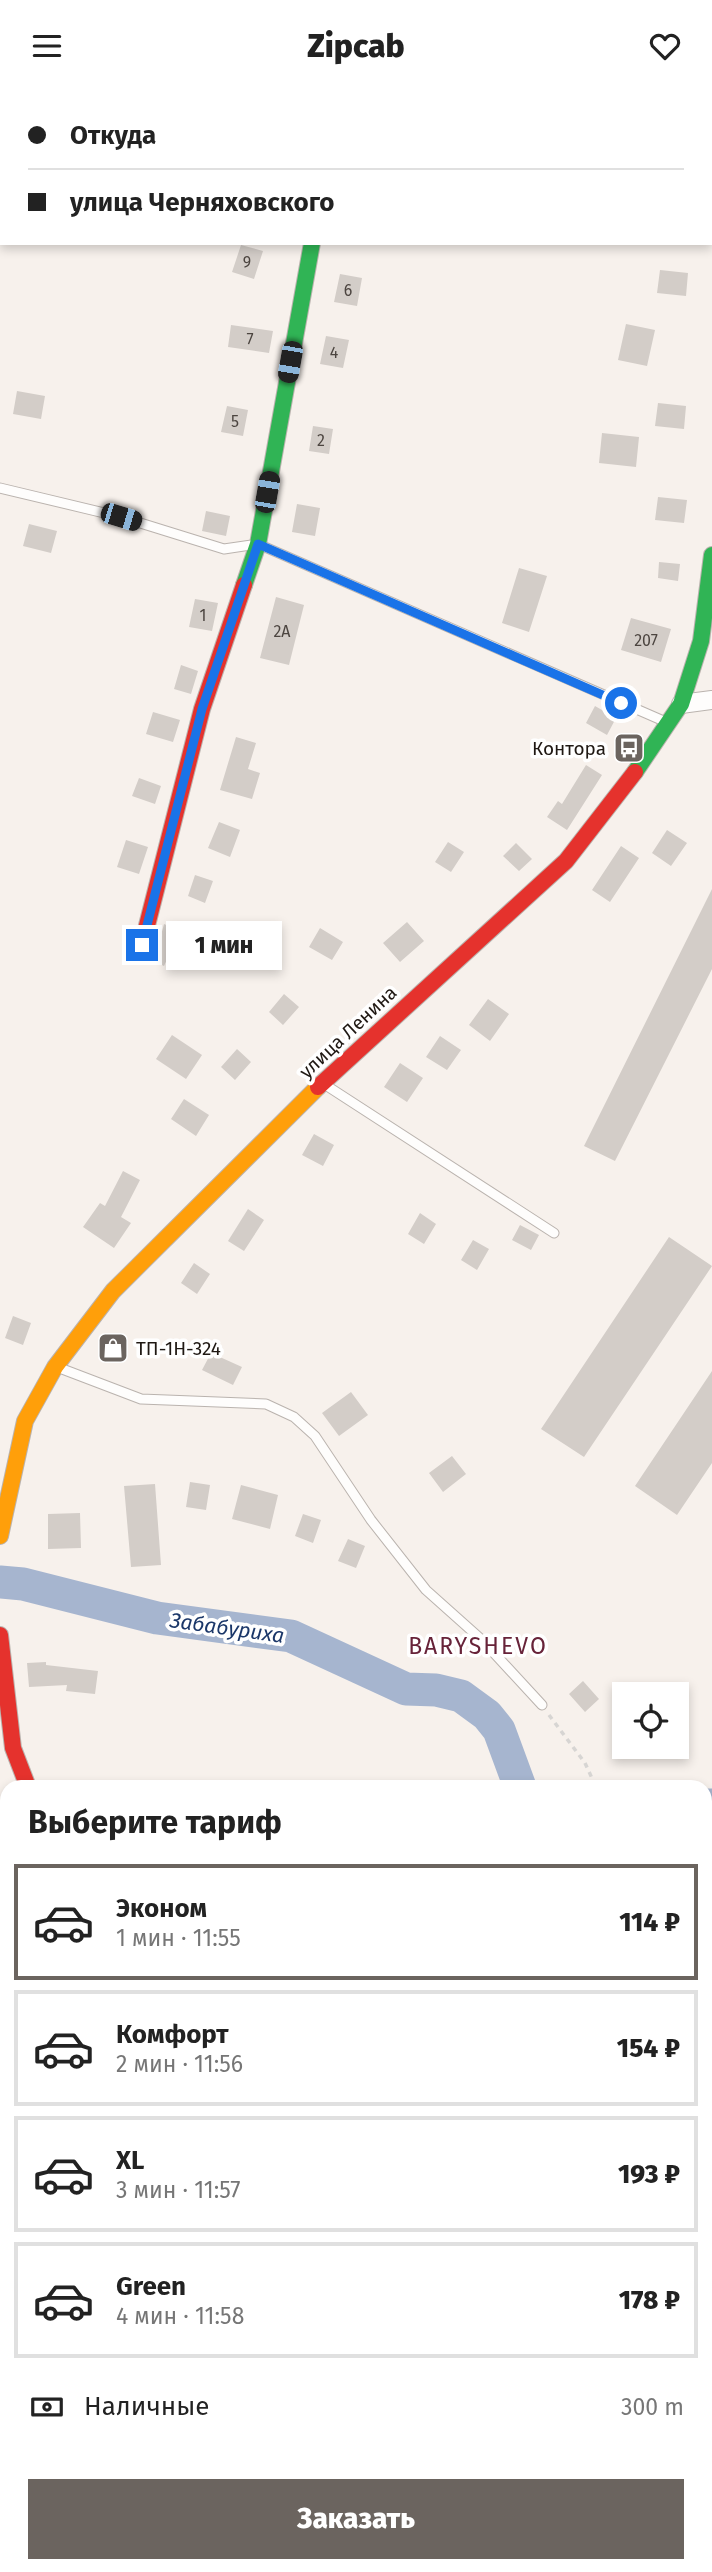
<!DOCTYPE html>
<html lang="ru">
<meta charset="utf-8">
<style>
body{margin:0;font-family:"Fira Sans",sans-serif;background:#f2f2f2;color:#222;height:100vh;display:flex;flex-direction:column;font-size:26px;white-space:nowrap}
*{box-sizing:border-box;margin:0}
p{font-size:23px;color:#767676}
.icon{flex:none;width:38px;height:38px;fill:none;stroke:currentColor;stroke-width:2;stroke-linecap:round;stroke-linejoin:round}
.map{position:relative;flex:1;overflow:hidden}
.sheet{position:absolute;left:0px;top:1689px;width:712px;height:793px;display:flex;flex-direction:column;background:#fff;border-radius:21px 21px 0 0;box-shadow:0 4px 10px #0003}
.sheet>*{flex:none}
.guide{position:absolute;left:0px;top:0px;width:712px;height:154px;box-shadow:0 4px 10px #0003;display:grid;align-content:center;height:154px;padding:0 28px;background:#fff}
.buttons{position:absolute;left:612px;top:1591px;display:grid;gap:14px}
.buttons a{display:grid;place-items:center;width:77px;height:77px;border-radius:0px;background:#fff;box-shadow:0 4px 10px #0003;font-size:35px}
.end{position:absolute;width:32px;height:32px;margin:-16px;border:9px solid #1a73e8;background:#fff;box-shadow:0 0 0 4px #fff}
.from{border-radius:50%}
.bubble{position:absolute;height:49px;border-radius:0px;background:#fff;box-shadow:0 4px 10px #0003;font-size:23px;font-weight:800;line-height:49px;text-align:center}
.car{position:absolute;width:21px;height:42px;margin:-21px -10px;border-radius:9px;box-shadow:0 0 5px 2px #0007;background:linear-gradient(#222 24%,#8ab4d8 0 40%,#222 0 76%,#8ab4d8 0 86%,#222 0)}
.guide b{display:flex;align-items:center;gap:24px;height:66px;font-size:26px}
.guide b+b{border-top:2px solid #e0e0e0}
.guide i{width:18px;height:18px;background:#222}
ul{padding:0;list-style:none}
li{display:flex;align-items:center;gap:21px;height:116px;margin:0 14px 10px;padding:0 14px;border:4px solid #e0e0e0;border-radius:0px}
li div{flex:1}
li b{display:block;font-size:26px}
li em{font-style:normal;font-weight:800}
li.on{border-color:#6b645f}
li>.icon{width:63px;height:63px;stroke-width:1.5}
h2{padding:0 28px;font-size:32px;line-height:84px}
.pay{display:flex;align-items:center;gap:18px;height:77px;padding:0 28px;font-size:26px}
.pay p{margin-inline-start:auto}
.cta{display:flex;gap:14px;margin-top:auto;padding:14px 28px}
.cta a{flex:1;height:80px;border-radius:0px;background:#6b645f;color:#fff;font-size:28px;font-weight:800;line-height:80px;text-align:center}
header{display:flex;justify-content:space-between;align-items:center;height:91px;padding:0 28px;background:#fff;font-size:32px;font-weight:800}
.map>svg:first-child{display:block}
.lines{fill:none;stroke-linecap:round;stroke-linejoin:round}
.river{stroke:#a6b5cf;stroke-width:33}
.building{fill:#d3cdc8}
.lane-casing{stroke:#bab3ae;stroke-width:11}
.street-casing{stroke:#bab3ae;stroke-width:20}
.fast-casing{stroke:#bab3ae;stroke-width:18}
.slow-casing{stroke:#bab3ae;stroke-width:18}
.jam-casing{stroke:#bab3ae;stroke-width:18}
.path{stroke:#d7d5d3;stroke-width:3.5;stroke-dasharray:5 5;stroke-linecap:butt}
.lane{stroke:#fefdfc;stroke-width:9}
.street{stroke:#fefdfc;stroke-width:18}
.fast{stroke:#30b455;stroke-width:16}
.slow{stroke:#ff9f0a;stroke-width:16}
.jam{stroke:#e5322d;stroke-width:16}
.route{stroke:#1a73e8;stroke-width:9}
.labels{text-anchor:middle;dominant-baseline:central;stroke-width:7;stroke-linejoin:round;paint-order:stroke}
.number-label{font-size:16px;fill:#4c4540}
.poi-label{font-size:19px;fill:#1f1813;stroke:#fff;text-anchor:end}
.street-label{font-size:19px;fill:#1f1813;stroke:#fff}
.water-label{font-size:21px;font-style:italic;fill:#1b3769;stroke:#fff}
.quarter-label{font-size:23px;letter-spacing:2px;fill:#672339;stroke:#fff}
</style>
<header><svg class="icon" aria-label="menu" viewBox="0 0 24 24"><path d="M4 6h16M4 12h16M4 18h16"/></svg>Zipcab<svg class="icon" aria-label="heart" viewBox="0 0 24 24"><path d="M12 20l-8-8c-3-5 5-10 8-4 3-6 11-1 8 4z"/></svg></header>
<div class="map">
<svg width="712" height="2481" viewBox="0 0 712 2481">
<rect width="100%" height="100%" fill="#f7f1ec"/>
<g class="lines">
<path class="river" d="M0,1491L23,1493L157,1527L291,1545L406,1598L436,1599L461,1605L487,1624L499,1639L520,1696
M705,1714H712"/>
</g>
<path class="building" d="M241,154L263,160L254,188L232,181Z
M660,179L688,182L686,205L657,202Z
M340,183L362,187L357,215L334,211Z
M626,233L655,239L647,275L618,269Z
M231,234L273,240L269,262L228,256Z
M326,245L349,249L343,277L320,273Z
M17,300L45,305L41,328L13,323Z
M658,312L686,315L684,338L655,335Z
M227,315L248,319L243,345L221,341Z
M313,335L333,338L329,363L309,360Z
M602,342L639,346L636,376L599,372Z
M658,406L687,409L684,432L655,429Z
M297,413L320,417L315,445L292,441Z
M206,420L230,425L226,445L202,440Z
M29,433L57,440L51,462L23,455Z
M659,471L680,473L678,490L658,487Z
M519,477L547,485L529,541L502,532Z
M276,506L304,514L289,574L260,567Z
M195,508L218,512L212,540L189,536Z
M631,527L671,538L661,571L621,559Z
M181,574L198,580L191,603L174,598Z
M595,615L616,627L607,644L586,632Z
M153,621L180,629L173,651L146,643Z
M236,646L256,652L248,678L260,682L252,708L220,699Z
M586,674L602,684L567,739L547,726L558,710L562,713Z
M139,687L161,695L155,713L132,705Z
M219,731L240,739L230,766L208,757Z
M667,739L687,752L671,775L652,762Z
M126,749L148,756L139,783L117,776Z
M448,751L464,761L451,781L435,771Z
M516,752L532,768L519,780L503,765Z
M621,755L639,767L610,811L592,799Z
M195,784L213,790L205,812L188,805Z
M712,798V878L615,1070L584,1055Z
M407,831L424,850L400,871L383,852Z
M164,833L180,840L164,875L148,868L157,859Z
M320,837L343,851L332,869L309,856Z
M284,903L299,916L283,934L269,921Z
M488,908L509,923L490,950L469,934Z
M172,944L202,964L186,988L156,968Z
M440,945L461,959L447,979L426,966Z
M237,958L251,971L235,989L221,976Z
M400,972L423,987L407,1011L384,996Z
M184,1008L209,1024L196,1045L171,1028Z
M314,1043L334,1054L323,1075L302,1064Z
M123,1080L140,1089L121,1126L131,1132L114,1157L83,1136L100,1112L105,1115Z
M248,1118L264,1129L244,1160L228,1150Z
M420,1122L436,1133L424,1153L408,1143Z
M520,1134L539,1144L531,1159L512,1149Z
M669,1146L712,1175L584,1366L541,1338Z
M473,1149L489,1158L477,1179L461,1169Z
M194,1172L210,1183L197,1203L181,1192Z
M13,1225L31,1232L23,1254L5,1247Z
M211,1262L242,1276L233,1294L202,1279Z
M712,1280V1372L677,1424L635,1395Z
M351,1301L368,1324L339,1345L322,1322Z
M452,1365L466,1383L443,1401L429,1382Z
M190,1391L210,1394L206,1419L186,1416Z
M155,1393L161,1474L131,1476L124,1395Z
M241,1394L278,1404L270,1438L232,1428Z
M80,1422L81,1457L48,1458V1423Z
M303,1423L321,1429L313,1452L295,1445Z
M348,1448L365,1455L356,1477L338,1470Z
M46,1571V1574L98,1580L95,1603L66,1600L67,1594L29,1596L27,1572Z
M583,1590L599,1608L585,1621L569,1603Z"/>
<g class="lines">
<g class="lane-casing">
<path id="lane" d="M0,397L121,426L224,458L258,453L666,631
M324,993L554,1142
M57,1276L141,1308L266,1313L294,1326L315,1345L371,1429L426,1499L482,1549L542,1614"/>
</g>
<g class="street-casing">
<path id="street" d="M338,2V0
M681,613L712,609
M705,2321L712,2335
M312,2481L313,2474"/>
</g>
<g class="fast-casing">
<path id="fast" d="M244,494L258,453L312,152
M635,681L681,613L701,550L712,464"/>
</g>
<g class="slow-casing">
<path id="slow" d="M0,1445L25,1330L55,1276L113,1200L318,996"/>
</g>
<g class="jam-casing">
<path id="jam" d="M142,854L202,618L244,494
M318,996L566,770L635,681
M0,1544L13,1657L28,1696
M0,2474L7,2459"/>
</g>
<path class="path" d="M549,1624L585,1672L596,1696
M705,1761H712
M705,2215L712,2212"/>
<use href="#lane" class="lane"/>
<use href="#street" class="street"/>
<use href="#fast" class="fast"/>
<use href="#slow" class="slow"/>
<use href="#jam" class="jam"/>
</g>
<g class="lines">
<path class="route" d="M142,854L202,618L258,453L621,612"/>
</g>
<defs>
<g id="bus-square" transform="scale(1.575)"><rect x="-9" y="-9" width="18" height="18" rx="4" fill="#6b645f" stroke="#fff"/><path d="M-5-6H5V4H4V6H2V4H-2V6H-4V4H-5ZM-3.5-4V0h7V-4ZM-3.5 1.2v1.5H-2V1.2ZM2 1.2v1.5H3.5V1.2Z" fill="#fff"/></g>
<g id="shop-square" transform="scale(1.575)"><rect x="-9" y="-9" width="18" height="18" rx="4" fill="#6b645f" stroke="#fff"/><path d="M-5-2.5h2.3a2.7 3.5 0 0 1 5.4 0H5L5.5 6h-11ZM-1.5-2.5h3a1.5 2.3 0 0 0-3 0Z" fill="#fff"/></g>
</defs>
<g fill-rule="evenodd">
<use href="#bus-square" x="629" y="657"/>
<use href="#shop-square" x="113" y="1257"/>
</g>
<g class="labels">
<g class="number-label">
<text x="247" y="171">9</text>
<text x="348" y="199">6</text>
<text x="250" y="248">7</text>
<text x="334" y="261">4</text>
<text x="235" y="330">5</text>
<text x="321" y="349">2</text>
<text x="203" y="524">1</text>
<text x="282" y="540">2А</text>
<text x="646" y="549">207</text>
</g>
<g class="poi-label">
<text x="606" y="657">Контора</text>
<text x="136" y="1257" text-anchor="start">ТП-1Н-324</text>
</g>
<g class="street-label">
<text transform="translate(348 941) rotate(-43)">улица Ленина</text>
</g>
<g class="water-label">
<text transform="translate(227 1537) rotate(8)">Забабуриха</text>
</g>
<g class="quarter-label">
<text x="478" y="1555">BARYSHEVO</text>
</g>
</g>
</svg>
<div class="buttons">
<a><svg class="icon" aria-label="locate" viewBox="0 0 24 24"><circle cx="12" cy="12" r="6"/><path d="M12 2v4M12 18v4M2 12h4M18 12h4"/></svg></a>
</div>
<i class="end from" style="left:621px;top:612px"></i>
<i class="end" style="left:142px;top:854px"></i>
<div class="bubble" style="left:166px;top:830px;width:116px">1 мин</div>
<i class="car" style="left:290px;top:271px;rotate:190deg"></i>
<i class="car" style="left:267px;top:401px;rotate:10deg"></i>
<i class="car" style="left:121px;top:426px;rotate:107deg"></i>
<div class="guide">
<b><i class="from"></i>Откуда</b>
<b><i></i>улица Черняховского</b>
</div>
<section class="sheet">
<h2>Выберите тариф</h2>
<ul>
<li class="on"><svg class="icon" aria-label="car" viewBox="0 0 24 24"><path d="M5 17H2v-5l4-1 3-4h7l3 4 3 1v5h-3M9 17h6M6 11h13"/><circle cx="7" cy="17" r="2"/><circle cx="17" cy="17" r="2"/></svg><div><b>Эконом</b><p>1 мин · 11:55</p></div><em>114 ₽</em></li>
<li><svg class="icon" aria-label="car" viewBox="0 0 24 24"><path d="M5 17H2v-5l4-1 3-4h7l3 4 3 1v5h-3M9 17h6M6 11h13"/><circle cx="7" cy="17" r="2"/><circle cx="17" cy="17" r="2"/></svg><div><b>Комфорт</b><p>2 мин · 11:56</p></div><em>154 ₽</em></li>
<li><svg class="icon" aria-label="car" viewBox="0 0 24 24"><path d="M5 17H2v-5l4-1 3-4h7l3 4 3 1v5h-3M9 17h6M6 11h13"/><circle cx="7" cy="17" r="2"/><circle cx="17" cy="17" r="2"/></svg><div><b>XL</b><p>3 мин · 11:57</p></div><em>193 ₽</em></li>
<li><svg class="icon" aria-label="car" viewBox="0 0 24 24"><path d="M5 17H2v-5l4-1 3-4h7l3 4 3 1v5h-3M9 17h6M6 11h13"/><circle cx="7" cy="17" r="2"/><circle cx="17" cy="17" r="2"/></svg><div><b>Green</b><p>4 мин · 11:58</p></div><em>178 ₽</em></li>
</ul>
<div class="pay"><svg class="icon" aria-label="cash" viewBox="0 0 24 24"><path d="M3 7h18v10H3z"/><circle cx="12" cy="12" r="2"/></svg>Наличные<p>300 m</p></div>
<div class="cta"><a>Заказать</a></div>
</section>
</div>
